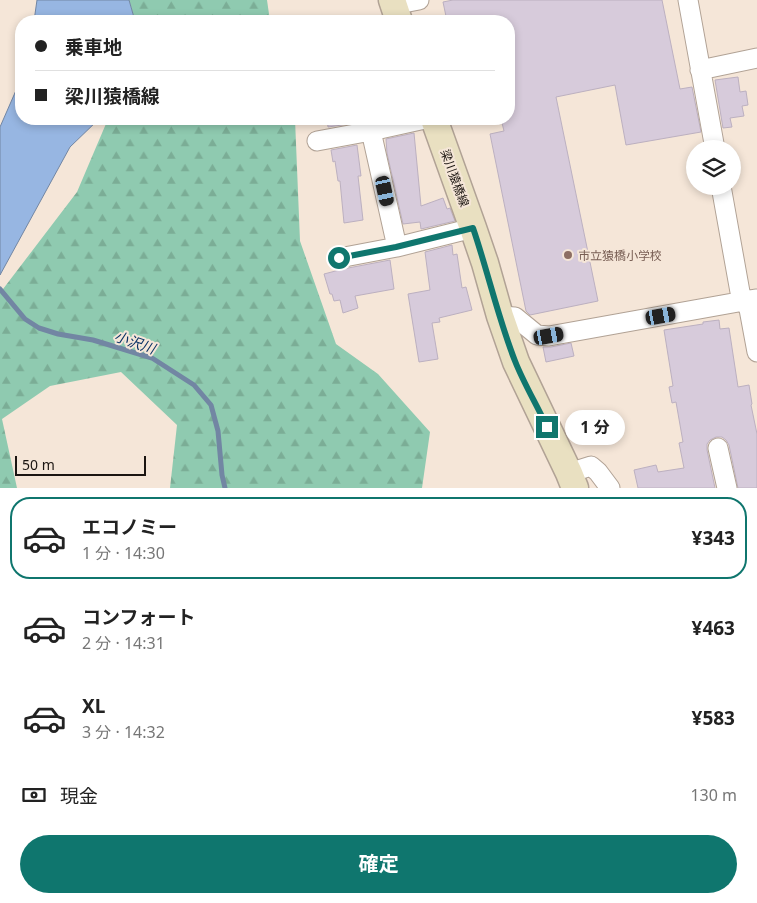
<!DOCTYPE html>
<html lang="ja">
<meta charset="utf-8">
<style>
body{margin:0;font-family:"Noto Sans","Noto Sans JP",sans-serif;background:#f2f2f2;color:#222;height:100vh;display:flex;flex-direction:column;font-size:19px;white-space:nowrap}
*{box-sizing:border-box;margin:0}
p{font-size:16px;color:#767676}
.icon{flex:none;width:28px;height:28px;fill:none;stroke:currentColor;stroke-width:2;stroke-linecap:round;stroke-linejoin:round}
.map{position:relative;height:488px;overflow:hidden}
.drawer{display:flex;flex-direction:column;background:#fff;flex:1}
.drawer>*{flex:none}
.banner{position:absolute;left:15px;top:15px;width:500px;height:110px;border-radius:20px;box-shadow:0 2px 8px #0003;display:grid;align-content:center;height:110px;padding:0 20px;background:#fff}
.fabs{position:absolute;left:686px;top:140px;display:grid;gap:10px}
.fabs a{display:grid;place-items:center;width:55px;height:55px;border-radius:50%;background:#fff;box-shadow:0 2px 8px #0003;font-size:25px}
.scale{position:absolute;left:15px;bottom:12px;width:131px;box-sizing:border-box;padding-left:5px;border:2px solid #1b1511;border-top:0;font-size:14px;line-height:18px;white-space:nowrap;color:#1b1511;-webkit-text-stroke:4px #f5e6d8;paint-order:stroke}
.end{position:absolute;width:22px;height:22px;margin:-11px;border:6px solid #0f766e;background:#fff;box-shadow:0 0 0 2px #fff}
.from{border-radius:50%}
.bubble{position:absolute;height:35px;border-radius:18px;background:#fff;box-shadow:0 2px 8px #0003;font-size:16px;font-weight:700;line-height:35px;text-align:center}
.car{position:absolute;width:15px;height:30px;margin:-15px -8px;border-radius:6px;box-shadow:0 0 4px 1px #0007;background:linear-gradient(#222 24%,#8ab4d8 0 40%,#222 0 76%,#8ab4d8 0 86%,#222 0)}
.banner b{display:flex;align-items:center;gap:18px;height:48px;font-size:19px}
.banner b+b{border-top:1px solid #e0e0e0}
.banner i{width:12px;height:12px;background:#222}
ul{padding:9px 0 0;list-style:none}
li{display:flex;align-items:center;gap:15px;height:82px;margin:0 10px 8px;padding:0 10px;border:2px solid transparent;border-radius:20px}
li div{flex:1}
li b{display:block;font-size:19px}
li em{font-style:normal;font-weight:700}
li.selected{border-color:#0f766e}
li>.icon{width:45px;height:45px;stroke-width:1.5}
.pay{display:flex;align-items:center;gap:12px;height:55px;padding:0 20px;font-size:19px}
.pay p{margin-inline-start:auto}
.cta{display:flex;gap:10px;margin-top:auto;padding:10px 20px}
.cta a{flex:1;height:58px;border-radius:30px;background:#0f766e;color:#fff;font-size:20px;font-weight:700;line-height:58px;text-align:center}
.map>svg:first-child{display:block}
.forest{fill:url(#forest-firs)}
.water{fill:#97b6e2;stroke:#7286a3}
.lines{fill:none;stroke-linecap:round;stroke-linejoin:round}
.stream{stroke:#7286a3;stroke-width:5}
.building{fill:#d7cbdb;stroke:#bcb0c0}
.street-casing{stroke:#b1a295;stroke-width:21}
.secondary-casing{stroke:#b1a295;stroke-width:29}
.street{stroke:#fff;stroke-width:19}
.secondary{stroke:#e9e0c1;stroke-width:26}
.route{stroke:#0f766e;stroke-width:6}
.education-dot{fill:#8d6e63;stroke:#f5e6d8;stroke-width:2}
.labels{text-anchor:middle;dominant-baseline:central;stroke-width:4;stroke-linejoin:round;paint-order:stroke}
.street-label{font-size:12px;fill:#1b1511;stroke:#f5e6d8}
.education-label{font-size:12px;fill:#785e54;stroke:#f5e6d8;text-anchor:start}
.water-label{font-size:14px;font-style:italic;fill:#093165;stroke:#f5e6d8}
</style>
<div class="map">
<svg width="757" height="488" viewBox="0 0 757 488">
<defs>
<pattern id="forest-firs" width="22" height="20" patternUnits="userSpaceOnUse" patternTransform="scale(1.25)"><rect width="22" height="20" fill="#8fcab0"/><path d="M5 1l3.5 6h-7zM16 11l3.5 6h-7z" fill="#7bad96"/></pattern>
</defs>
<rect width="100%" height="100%" fill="#f5e6d8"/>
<path class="forest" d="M129,0H267L270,21H135Z
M108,119H295L300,241L336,344L378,374L430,432L422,488H170L177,425L121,372L50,386L2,419L17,488H0V293L77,192Z"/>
<path class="water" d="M37,0H129L135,21H34Z
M21,79V119H99L70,147L0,275V127Z"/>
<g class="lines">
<path class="stream" d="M0,289L25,319L39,328L58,334L93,340L152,358L194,385L211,405L218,431L222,475L225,488"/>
</g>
<path class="building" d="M453,0H662L680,89L692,87L701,132L626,145L615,85L556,97L598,301L530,315L526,311L490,134L504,131L501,119H509V21H447L443,2Z
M738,77L740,92L746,91L748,105L742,106L744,116L730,118L732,127L723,128L715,80Z
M327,119H348L349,124L328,127Z
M414,133L421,206L443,198L447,209L450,208L455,221L421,229L420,222L403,224L387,153L386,139Z
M357,145L361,176H358L363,220L344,223L340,181H338L335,161L333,162L331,150Z
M452,245L453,255L457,254L462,288L466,287L472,310L439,318L440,322L432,323L438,359L419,362L408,294L430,290L425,252Z
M390,260L394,289L355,296L358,308L343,313L340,300L334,301L332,294H330L324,274L343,269Z
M719,320L720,329L729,328L738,387L749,385L752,404L751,405L757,434V488H738L729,445L726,440L722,437H716L710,440L707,444V450L715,488H638L634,470L656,465L658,472L684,468L679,443L683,442L676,402L672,403L669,387L673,386L664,330L703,324V322Z
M571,343L574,356L546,362L543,347H551Z"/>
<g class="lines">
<g class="street-casing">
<path id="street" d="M688,0L715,149
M393,5L419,0
M700,70L757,58
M371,131L397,247
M317,141L371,131L425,119
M339,258L397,247L473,228
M757,299L744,301L749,309L757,352
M500,316L515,317L537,335L549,336L744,301L740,292L721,186
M718,448L727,488
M569,473L591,466L598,472L610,488"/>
</g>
<g class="secondary-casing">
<path id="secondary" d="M392,0L399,21
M434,119L473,228L485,263L500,316L516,362L569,473L575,488"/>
</g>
<use href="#street" class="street"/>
<use href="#secondary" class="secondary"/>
</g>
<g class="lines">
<path class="route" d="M339,258L396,247L473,228C488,272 498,318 515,361C524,384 537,405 547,427"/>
</g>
<circle class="education-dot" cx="568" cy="255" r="5"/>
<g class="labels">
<g class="street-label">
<text transform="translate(455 178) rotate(70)">梁川猿橋線</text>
</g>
<g class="education-label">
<text x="578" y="255">市立猿橋小学校</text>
</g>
<g class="water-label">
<text transform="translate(135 342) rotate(19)">小沢川</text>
</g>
</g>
</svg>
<div class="fabs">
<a><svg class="icon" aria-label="layers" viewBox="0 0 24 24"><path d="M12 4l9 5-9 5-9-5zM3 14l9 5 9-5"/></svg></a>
</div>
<div class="scale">50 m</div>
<i class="end from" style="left:339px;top:258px"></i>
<i class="end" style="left:547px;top:427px"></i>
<div class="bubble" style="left:565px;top:410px;width:60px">1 分</div>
<i class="car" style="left:385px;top:191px;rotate:168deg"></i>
<i class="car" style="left:661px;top:316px;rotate:80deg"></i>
<i class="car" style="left:549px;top:336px;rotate:80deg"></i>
<div class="banner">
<b><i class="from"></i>乗車地</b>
<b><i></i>梁川猿橋線</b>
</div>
</div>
<section class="drawer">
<ul>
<li class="selected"><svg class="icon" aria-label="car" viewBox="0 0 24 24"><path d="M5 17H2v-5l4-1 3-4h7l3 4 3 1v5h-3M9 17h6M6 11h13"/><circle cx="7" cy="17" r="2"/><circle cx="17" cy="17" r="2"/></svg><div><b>エコノミー</b><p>1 分 · 14:30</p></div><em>¥343</em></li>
<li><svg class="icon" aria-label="car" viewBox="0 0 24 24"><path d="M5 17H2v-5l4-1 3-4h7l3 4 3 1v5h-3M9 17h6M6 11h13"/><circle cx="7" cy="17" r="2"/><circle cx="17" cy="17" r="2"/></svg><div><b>コンフォート</b><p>2 分 · 14:31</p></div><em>¥463</em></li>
<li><svg class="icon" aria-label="car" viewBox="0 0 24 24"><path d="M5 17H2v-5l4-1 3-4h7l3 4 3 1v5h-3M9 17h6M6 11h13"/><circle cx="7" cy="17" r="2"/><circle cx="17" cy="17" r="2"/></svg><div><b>XL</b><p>3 分 · 14:32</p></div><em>¥583</em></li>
</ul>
<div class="pay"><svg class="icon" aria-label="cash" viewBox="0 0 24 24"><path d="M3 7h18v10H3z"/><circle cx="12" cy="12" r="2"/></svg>現金<p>130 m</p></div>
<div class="cta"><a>確定</a></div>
</section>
